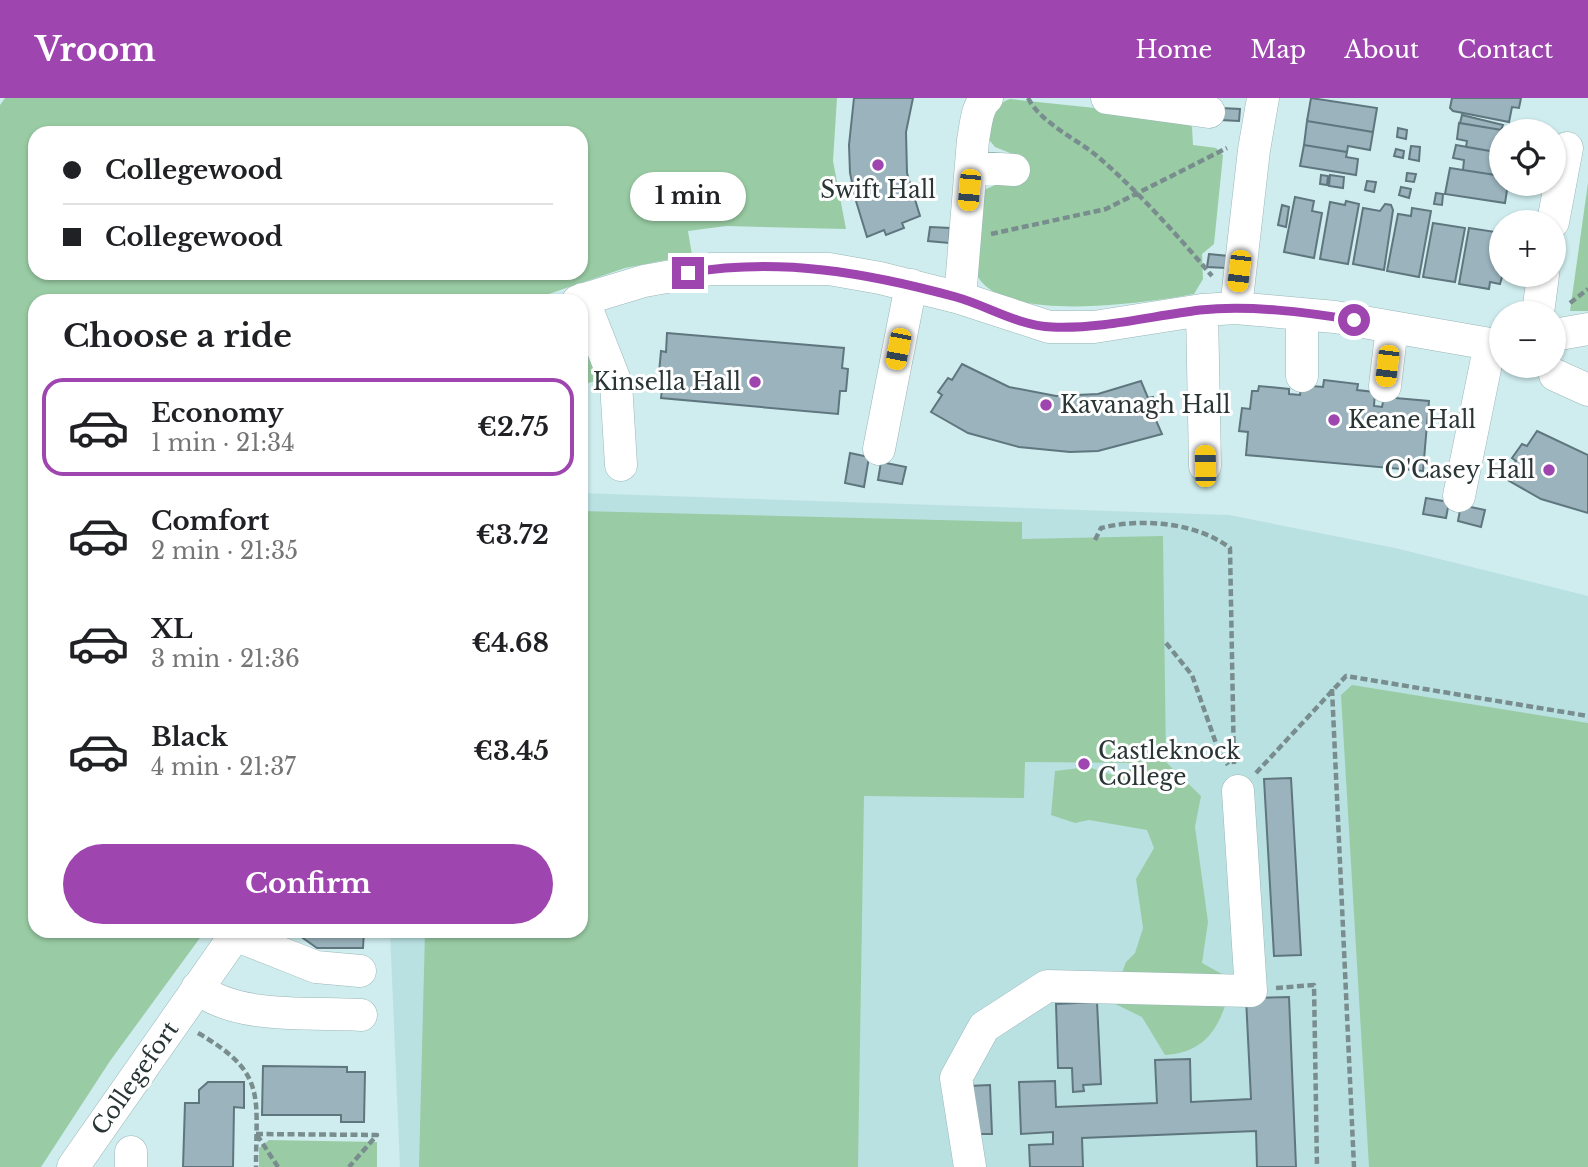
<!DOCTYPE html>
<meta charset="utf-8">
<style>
body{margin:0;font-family:"Libre Baskerville",serif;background:#f2f2f2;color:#202124;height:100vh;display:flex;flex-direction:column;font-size:26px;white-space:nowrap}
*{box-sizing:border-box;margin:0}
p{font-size:23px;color:#757577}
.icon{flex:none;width:38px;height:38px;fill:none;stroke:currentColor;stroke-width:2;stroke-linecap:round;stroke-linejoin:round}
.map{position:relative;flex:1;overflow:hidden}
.sheet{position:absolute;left:28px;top:196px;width:560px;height:644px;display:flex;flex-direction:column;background:#fff;border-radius:21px;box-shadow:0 2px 5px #0004}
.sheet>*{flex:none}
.guide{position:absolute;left:28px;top:28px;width:560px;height:154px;border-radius:21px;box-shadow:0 2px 5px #0004;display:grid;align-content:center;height:154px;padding:0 35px;background:#fff}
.controls{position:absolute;left:1489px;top:21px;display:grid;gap:14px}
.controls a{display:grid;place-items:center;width:77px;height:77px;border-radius:50%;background:#fff;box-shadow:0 2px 5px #0004;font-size:35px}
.end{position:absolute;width:32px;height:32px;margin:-16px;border:9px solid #9f45b0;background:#fff;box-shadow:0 0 0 4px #fff}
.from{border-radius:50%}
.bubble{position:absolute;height:49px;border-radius:24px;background:#fff;box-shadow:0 2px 5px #0004;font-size:23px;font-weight:800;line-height:49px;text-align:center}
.car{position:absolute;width:21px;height:42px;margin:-21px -10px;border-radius:9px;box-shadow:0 0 5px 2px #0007;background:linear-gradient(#f5c518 24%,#345 0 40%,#f5c518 0 76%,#345 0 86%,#f5c518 0)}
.guide b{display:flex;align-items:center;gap:24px;height:66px;font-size:26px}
.guide b+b{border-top:2px solid #e0e0e0}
.guide i{width:18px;height:18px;background:#202124}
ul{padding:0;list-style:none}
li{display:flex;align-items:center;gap:21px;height:98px;margin:0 14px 10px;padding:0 21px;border:4px solid transparent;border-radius:21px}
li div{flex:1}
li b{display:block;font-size:26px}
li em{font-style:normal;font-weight:800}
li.current{border-color:#9f45b0}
li>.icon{width:63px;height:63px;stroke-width:1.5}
h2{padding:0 35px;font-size:32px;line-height:84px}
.action{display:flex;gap:14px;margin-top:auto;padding:14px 35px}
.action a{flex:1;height:80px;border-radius:42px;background:#9f45b0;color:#fff;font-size:28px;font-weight:800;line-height:80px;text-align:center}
header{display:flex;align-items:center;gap:42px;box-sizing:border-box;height:98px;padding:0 35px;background:#9f45b0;color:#fff}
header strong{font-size:33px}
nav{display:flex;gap:38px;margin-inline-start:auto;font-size:24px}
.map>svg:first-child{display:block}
.built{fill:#bae1e2}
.green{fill:#99cca4;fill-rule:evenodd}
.building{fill:#9ab3bd;stroke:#5f767f;stroke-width:2}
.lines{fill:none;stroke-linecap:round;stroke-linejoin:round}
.minor-casing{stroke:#9ab7b8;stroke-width:33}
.path{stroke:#798d8e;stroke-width:4.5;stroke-dasharray:7 3.5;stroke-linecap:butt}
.minor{stroke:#fff;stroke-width:32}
.route{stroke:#9f45b0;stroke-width:9}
.poi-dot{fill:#9f45b0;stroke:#fff;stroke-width:2.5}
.labels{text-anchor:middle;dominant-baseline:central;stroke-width:6;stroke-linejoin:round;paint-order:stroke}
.poi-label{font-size:23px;fill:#2a3636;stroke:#fff;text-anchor:start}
.street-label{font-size:23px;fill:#2a3636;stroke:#fff}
</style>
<header>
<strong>Vroom</strong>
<nav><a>Home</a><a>Map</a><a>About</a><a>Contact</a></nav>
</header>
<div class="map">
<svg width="1588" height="1069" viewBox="0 0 1588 1069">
<rect width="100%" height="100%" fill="#cfecee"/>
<path class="built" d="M581,395L1229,417L1395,450L1588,498V1069H400L390,833H581Z"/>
<path class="green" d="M5,0H837L833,63L846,131L726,128L688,133L692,157L625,170L528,203H35V833H205L110,963L41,1069H0V7ZM35,35H581V175H35Z
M1010,1L1181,19L1192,29L1193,47L1216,50L1223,57L1214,146L1202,156L1203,181L1194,196C1150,204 993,229 975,172C971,161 982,107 984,92L1000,85L1015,57L995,49L986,38C987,20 992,8 1010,1Z
M1588,85V213H1570Z
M581,236L599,282L581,287L583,395H581Z
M581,413L1022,424V441L1163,438L1166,664L1201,698L1195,729L1208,824L1202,865L1233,882C1222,922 1212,954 1165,957L1142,919L1111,904L1126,864L1135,855L1143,830L1136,781L1154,750L1147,732L1089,722L1075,725L1051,717L1055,673L1088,669L1116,678L1143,665L1025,664L1024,700L864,698L858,1069H419L425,833H581Z
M1352,587L1588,625V1069H1369L1341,597Z
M269,1042L377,1044V1069H259V1050Z"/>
<path class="building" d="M854,0H913L906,34L907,75L920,118L902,125L904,130L886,137L884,132L867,139L856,103L850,75L849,47Z
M1311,0L1377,10L1373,34L1307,23Z
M1452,0H1521L1519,10L1512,9L1509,24L1453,13L1450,10Z
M1221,10L1240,11L1239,23L1220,22Z
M1462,17L1503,27L1501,32L1460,25Z
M1307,23L1373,34L1370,52L1348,48L1347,54L1304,47Z
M1459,25L1508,33H1502V55L1466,49L1467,43L1457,41Z
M1398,30L1407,32L1406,41L1397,39Z
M1304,47L1347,54L1346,59L1358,61L1356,77L1300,68Z
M1456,47L1502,55V78L1463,72L1464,62L1453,60Z
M1411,48L1420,49L1419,63L1409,61Z
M1396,51L1404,53L1403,60L1394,58Z
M1450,70L1502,78V86H1508L1505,105L1445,96Z
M1407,75L1416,76L1414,84L1406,83Z
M1321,77L1328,78L1327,87L1320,86Z
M1330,77L1344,79L1343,90L1329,88Z
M1367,83L1376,84L1374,94L1365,92Z
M1401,89L1411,91L1409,100L1399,97Z
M1436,95L1443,96L1442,107L1434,106Z
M1295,99L1314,103L1312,113L1322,115L1314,160L1284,154Z
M1346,103L1359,106L1348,166L1320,161L1330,104L1345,107Z
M1385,106L1391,107L1393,112L1384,172L1353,166L1363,110L1380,113Z
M1282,107L1289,109L1286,129L1278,127Z
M1412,110L1431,113L1419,179L1387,173L1398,116L1411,118Z
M1433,125L1465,130L1455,184L1423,179Z
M930,129L950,130L949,145L928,143Z
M1469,130L1502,135V177H1506L1502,179L1500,186L1490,184L1489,191L1459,186Z
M1209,156L1228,158L1226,170L1207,169Z
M667,235L844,250L842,270L848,271L846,293H840L838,316L661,300L664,275H659L661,253L666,254Z
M962,266L1009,289L1056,298L1098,296L1141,283L1148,300L1153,299L1160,317L1155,320L1162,336L1098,353L1070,354L1019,349L968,335L931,314L942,297L938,294L948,280L952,282Z
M1324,282L1358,286L1357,292L1375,294L1374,308L1382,309L1384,299L1429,303L1423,373L1246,357L1248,334L1239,333L1242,310L1250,311L1252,293H1258L1259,288L1289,291V296L1300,297L1301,287L1323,289Z
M1537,333L1588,357V415L1541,401L1504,380L1516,363L1512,360L1522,346L1527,348Z
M850,355L869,359L864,389L845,385Z
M881,364L906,369L902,386L878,382Z
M1426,400L1449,404L1446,420L1423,416Z
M1461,407L1485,412L1481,429L1458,423Z
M1291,680L1301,857L1274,858L1264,681Z
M293,833H364L363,850H317Z
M1289,899L1296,1069H1257L1256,1033L1082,1040L1083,1069H1030L1029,1047L1053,1046V1034L1021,1036L1019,984L1055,983L1056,1009L1157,1005L1155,962L1190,961L1191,1004L1251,1001L1246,900Z
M1097,904L1101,986L1083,987L1084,993L1073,994L1072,970H1058L1056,906Z
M263,968L347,969V974H365L364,1024H341V1017H262Z
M208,984H244V1010L234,1009L233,1069H183L185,1005H199V992Z
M990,987L992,1036H969L968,988Z"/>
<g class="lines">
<g class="minor-casing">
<path id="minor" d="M1107,0L1209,14
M971,69L1014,72
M1553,124L1567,50
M960,200L973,42C976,28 976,9 987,0
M583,201L616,285L621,367
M578,203L644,183L711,171H829L880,180L960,200L1049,229H1094L1202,212L1236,210L1335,219L1490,246L1502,245
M1236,210L1254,52L1263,0
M1202,212L1205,368
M1538,215L1543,177
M1302,217V278
M1554,237L1588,231
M1555,277L1588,292
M1385,288L1392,229
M879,351L911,187
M1459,398L1490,246
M235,837L316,869L360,873
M197,890C238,922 311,914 361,917
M73,1069L238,833
M131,1069V1054
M970,1069L956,980L984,929L1047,888L1251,893L1238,693"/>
</g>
<path class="path" d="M1028,0C1041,25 1075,40 1097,58C1137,92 1178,138 1212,178
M991,136L1106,111L1227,50
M1570,205L1588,191
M1095,442L1101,430C1141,420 1196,424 1230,450L1234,668
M1166,545L1192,577L1218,651L1228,667
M1332,591L1354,1069
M1256,675L1346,578L1588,618
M1276,890L1314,887L1317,1069
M198,935C267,975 256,997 256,1069
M256,1036L377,1037L349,1069
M257,1037L278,1069"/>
<use href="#minor" class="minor"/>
</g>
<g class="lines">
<path class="route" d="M688,175C779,159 868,175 956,199C988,208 1019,228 1052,229C1103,231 1151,218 1200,212C1250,207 1305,214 1354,222"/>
</g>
<g class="poi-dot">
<circle cx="878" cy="67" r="7"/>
<circle cx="755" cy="284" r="7"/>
<circle cx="1046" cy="307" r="7"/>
<circle cx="1334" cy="322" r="7"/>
<circle cx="1549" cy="372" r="7"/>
<circle cx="1084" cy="666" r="7"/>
</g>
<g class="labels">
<g class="poi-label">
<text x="878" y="92" text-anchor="middle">Swift Hall</text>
<text x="741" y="284" text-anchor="end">Kinsella Hall</text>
<text x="1060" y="307">Kavanagh Hall</text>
<text x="1348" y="322">Keane Hall</text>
<text x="1535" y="372" text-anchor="end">O'Casey Hall</text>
<text x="1098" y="653">Castleknock<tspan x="1098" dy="26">College</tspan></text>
</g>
<g class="street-label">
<text transform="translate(135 980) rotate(-55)">Collegefort</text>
</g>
</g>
</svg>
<div class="controls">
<a><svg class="icon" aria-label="locate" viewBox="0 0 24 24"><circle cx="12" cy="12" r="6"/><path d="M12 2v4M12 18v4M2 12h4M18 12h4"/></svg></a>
<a>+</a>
<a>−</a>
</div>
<i class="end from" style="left:1354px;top:222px"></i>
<i class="end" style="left:688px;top:175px"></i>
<div class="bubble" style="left:630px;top:74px;width:116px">1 min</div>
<i class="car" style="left:969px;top:92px;rotate:185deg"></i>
<i class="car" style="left:1239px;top:173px;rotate:187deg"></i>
<i class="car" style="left:898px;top:251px;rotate:191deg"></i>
<i class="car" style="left:1387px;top:268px;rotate:187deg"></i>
<i class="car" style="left:1205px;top:368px;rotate:359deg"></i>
<div class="guide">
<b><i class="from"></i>Collegewood</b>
<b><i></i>Collegewood</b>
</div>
<section class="sheet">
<h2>Choose a ride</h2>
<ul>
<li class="current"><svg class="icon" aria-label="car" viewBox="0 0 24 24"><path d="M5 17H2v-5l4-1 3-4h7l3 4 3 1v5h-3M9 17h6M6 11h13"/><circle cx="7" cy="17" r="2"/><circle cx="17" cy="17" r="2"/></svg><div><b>Economy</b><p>1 min · 21:34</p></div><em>€2.75</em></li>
<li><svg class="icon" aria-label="car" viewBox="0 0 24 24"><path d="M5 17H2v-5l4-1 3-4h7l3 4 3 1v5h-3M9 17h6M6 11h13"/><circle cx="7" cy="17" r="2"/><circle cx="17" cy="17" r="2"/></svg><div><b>Comfort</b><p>2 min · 21:35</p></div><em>€3.72</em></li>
<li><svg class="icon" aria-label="car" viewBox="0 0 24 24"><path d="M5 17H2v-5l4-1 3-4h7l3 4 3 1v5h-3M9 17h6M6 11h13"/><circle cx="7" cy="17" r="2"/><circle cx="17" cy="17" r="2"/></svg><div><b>XL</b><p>3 min · 21:36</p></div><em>€4.68</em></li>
<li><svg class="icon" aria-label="car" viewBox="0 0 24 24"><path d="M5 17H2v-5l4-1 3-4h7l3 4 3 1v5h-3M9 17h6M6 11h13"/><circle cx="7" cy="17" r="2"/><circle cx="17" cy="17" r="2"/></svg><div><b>Black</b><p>4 min · 21:37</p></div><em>€3.45</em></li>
</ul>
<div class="action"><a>Confirm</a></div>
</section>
</div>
